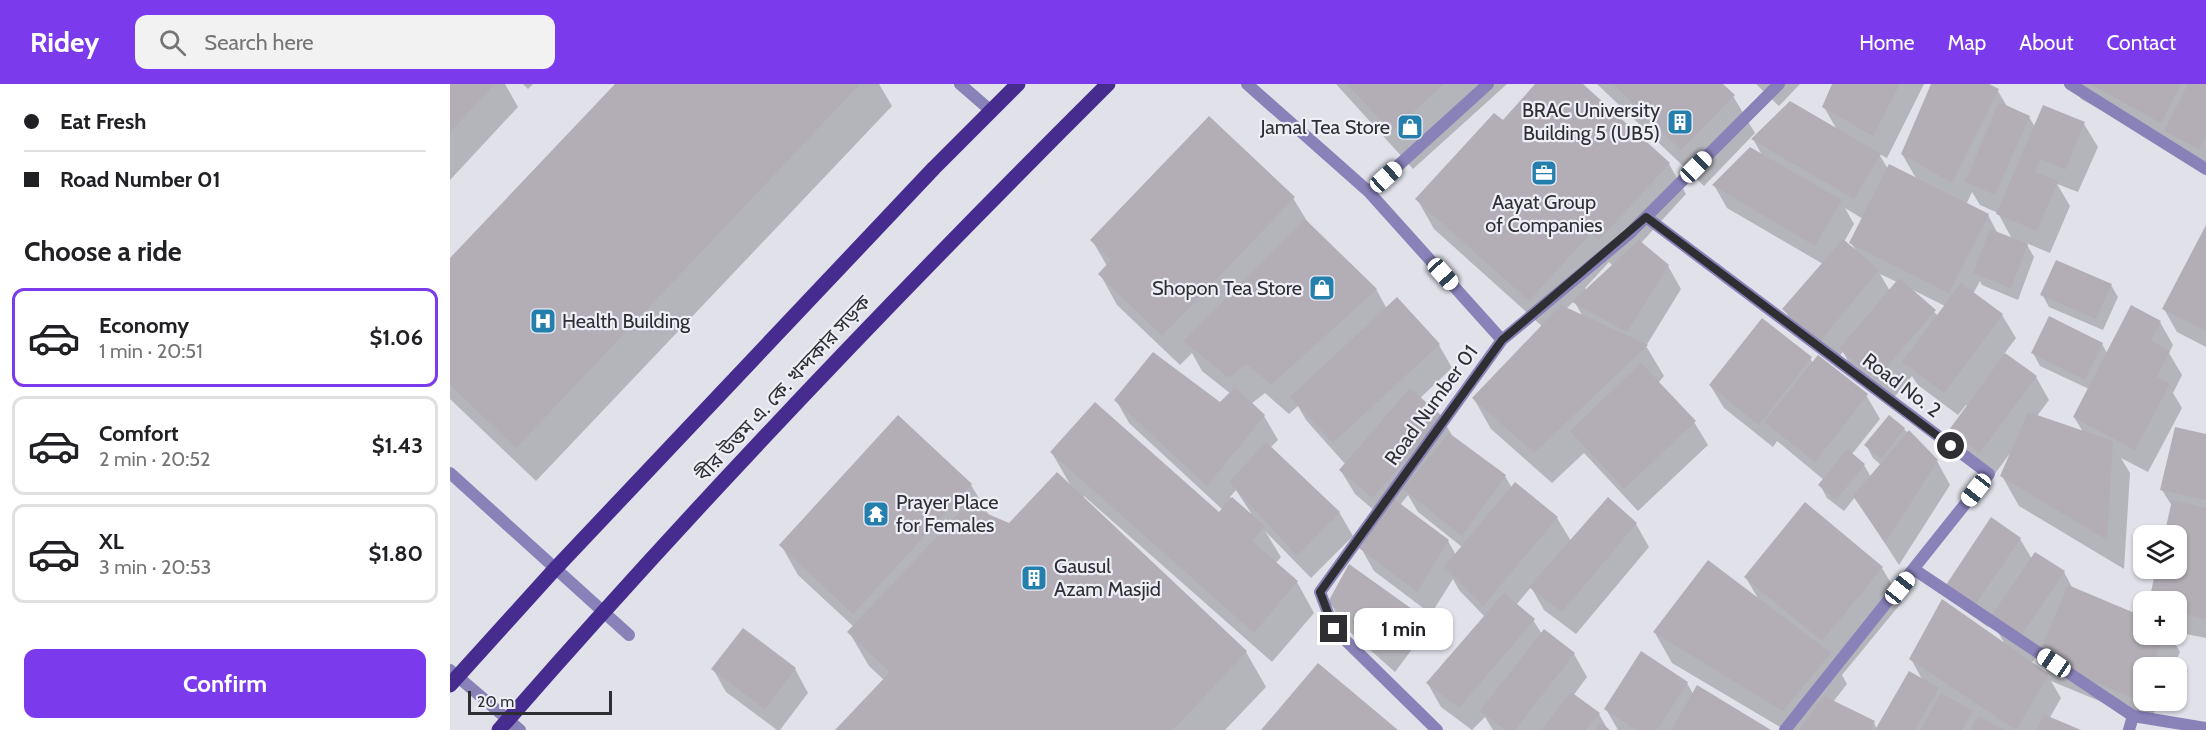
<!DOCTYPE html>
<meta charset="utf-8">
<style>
body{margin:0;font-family:Cabin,"Noto Sans Bengali",sans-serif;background:#f2f2f2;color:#202124;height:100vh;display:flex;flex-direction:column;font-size:22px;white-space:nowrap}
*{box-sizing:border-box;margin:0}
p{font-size:20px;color:#757577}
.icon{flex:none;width:33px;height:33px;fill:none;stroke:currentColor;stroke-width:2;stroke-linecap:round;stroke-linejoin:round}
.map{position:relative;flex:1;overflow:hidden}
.details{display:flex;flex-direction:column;background:#fff;width:450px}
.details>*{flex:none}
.banner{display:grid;align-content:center;height:132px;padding:0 24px;background:#fff}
.fabs{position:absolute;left:1683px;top:441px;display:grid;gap:12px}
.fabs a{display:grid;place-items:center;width:54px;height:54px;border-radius:12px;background:#fff;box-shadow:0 2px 4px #0004;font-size:30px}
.scale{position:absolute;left:18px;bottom:15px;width:144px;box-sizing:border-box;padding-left:6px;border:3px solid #2f2f33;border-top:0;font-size:16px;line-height:21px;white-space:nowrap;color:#2f2f33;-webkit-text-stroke:4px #eeeef8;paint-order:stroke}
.end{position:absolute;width:27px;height:27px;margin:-14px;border:8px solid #2f2f33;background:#fff;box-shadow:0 0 0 3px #fff}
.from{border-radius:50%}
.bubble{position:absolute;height:42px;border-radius:12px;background:#fff;box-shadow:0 2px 4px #0004;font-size:20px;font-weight:700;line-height:42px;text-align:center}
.car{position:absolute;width:18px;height:36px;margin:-18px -9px;border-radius:8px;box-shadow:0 0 4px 2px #0007;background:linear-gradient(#fff 24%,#345 0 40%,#fff 0 76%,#345 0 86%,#fff 0)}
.banner b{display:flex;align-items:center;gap:21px;height:57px;font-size:22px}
.banner b+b{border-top:2px solid #e0e0e0}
.banner i{width:15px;height:15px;background:#202124}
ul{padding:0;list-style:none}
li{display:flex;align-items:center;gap:18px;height:99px;margin:0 12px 9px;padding:0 12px;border:3px solid #e0e0e0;border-radius:12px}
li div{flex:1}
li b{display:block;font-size:22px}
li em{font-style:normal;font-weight:700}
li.current{border-color:#7c3aed}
li>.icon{width:54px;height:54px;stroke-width:1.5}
h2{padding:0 24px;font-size:27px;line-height:72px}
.cta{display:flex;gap:12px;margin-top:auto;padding:12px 24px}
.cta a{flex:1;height:69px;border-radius:12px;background:#7c3aed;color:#fff;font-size:24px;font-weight:700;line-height:69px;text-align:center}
header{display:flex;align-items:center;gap:36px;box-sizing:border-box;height:84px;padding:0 30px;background:#7c3aed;color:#fff}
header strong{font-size:28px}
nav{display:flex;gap:33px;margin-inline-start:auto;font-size:21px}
.search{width:420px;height:54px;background:#f2f2f2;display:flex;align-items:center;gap:15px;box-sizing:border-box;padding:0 21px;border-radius:12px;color:#757577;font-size:22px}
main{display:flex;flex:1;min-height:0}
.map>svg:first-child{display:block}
.shadow{fill:#0003;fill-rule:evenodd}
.building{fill:#b3aeb6}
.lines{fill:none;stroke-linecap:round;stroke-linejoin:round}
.street{stroke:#8882b9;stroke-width:12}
.primary{stroke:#462c8e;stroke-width:15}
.route{stroke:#2f2f33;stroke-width:8}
.labels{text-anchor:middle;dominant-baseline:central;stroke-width:4.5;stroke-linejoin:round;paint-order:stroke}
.poi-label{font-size:20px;fill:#2f2f33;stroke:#eeeef8;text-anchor:end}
.street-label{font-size:20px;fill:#2f2f33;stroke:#eeeef8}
</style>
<header>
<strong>Ridey</strong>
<div class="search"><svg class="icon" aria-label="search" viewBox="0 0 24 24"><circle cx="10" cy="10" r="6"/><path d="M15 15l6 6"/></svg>Search here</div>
<nav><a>Home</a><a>Map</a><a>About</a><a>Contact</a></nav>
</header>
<main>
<section class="details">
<div class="banner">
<b><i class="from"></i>Eat Fresh</b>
<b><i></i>Road Number 01</b>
</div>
<h2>Choose a ride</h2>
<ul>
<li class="current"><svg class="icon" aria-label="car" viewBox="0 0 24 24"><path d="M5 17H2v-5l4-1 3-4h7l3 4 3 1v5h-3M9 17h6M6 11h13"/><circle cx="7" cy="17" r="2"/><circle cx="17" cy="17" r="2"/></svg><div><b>Economy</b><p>1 min · 20:51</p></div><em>$1.06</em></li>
<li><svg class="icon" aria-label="car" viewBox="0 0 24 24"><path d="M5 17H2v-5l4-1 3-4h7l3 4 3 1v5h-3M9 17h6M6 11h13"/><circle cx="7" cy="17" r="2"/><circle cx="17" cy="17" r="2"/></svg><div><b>Comfort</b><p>2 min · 20:52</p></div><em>$1.43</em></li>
<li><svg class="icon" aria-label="car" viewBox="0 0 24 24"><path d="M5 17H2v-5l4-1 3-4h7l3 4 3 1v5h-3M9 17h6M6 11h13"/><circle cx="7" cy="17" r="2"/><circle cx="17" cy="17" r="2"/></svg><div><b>XL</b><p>3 min · 20:53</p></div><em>$1.80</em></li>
</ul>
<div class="cta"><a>Confirm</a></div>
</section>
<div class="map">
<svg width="1756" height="646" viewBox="0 0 1756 646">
<rect width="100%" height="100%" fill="#e1e1ea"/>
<path class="shadow" d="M0,0H55L68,23L0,96Z
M73,0H83L78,5Z
M167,0H429L442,22L86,397L0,315V176Z
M886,0H1057L963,85Z
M1088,0H1130L1219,80L1236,110L1191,159L1218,182L1231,205L1196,262L1214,292L1208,299L1244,338L1258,361L1188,427L1134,369L1102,399L1041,345L1024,315L1093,243L984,145L967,115L1053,38ZM1159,178L1163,182L1137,206L1135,204ZM1124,217L1133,233L1116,225Z
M1147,0H1271L1283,12L1305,49L1254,102Z
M1306,0H1350L1329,22Z
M1384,0H1474L1437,74L1429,70L1438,85L1467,96L1452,70L1483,0H1536L1548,7L1558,24L1579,33L1585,43L1634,40L1648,63L1628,108L1607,100L1620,122L1600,169L1576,159L1584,173L1568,216L1532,201L1530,197L1523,210L1552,231L1566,254L1554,270L1586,293L1599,316L1587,332L1633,348L1624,333L1639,305L1590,282L1583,269L1652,260L1657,269L1710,238L1723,261L1719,269L1732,291L1723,309L1732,324L1698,388L1671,374L1680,389L1674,485L1569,422L1552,392L1561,368L1544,391L1515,369L1501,346L1518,323L1516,321L1508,331L1468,301L1462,292L1440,318L1404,288L1393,268L1383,279L1348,248L1334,225L1373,180L1277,124L1264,101L1312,71L1303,55L1387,46L1374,23ZM1522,108L1530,121L1548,129L1562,155L1548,150L1538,131L1516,121ZM1395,124L1413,135L1401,159L1406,167L1394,158L1404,140ZM1430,190L1447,198L1440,207ZM1463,206L1495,222L1488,232Z
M1623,0H1756V84L1631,15Z
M843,114L860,142L926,205L937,225L989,261L1002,284L969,315L992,334L1003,353L1055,392L1062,404L1107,434L1121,457L1158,415L1186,440L1199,463L1126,550L1094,526L1081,503L1066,521L1083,536L1092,550L1124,570L1137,593L1123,612L1149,630L1158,646H1043L1035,633L1022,646L991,623L978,600L1035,533L1009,506L1003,495L981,530L924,487L911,464L933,434L905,410L891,387L896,381L856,336L848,322L839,330L815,309L801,320L814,332L828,356L820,364L889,428L903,452L861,494L815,447L831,473L826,479L847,498L864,529L822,578L634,412L633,414L796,568L816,603L775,646H387L434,596L419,582L399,548L404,543L348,491L331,461L521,401L539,431L559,441L621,402L602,369L769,430L773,426L679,339L666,316L771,320L781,310L752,287L742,269L730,281L667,221L650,190L657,182L642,156ZM786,406L801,429L800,431L780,413ZM958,411L968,428L1012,463L1006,471L998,457L950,421Z
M1756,144V263L1727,248L1714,225Z
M1661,201L1668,213L1653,246L1599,223L1592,210Z
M1360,274L1363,279L1416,311L1430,335L1402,370L1414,381L1421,393L1431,381L1423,374L1416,361L1454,345L1487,377L1500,401L1449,481L1405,413L1394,427L1377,414L1370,401L1374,396L1327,357L1323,363L1274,324L1260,301Z
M1756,352V554L1726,548V452L1722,422L1712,406Z
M1356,420L1432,484L1452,518L1392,591L1397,600L1383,618L1424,639L1427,645L1473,597L1461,575L1556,562L1542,538L1538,543L1511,524L1497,501L1570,455L1582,475L1614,488L1623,505L1694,550H1720L1730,568L1723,584H1694V616H1709L1700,638L1601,597L1611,614L1599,635L1627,646H1335L1222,579L1205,549L1309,516L1296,494ZM1591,565L1589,574L1599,592L1581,580Z
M880,518L961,526L974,549L945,588L893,542Z
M263,585H345L358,609L330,646H327L276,608Z
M1237,599L1243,610L1318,646H1168L1156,625Z"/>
<path class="building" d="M0,0H45L0,48Z
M165,0H410L66,364L0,301V174Z
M897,0H994L941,48Z
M1085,0H1133L1220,79L1149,156L1141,149L1079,217L965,115L1044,29L1053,36Z
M1163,0H1273L1285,11L1231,66Z
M1382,0H1450L1423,52L1372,23Z
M1481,0H1539L1549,5L1502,99L1451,70Z
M1640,0H1731L1711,39Z
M1738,0H1756V52L1749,65L1714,47Z
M1340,17L1431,70L1404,115L1301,55Z
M1549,18L1580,32L1545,111L1515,98Z
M1593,21L1635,38L1615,86L1590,75L1585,88L1608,97L1587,147L1546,130Z
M759,32L845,113L712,252L648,190L661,176L640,156Z
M1300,63L1392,116L1365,162L1262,101Z
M1439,80L1539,130L1499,209L1399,159Z
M855,135L927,205L821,301L797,280L779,294L733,257Z
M1756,141V247L1712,225Z
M1540,145L1578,160L1561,204L1523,189Z
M1393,155L1429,186L1370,257L1332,225Z
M1189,156L1219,181L1177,248L1122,218Z
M1606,176L1662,200L1646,235L1590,211Z
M1449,194L1486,226L1426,295L1389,265Z
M1511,199L1553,230L1494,309L1452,278Z
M947,213L990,260L883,359L840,313Z
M1111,221L1198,261L1084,369L1022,314Z
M1681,221L1711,237L1701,257L1720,267L1707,293L1720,300L1685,366L1623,333Z
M1599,232L1653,259L1635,296L1581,269Z
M1312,234L1362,273L1309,341L1259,301Z
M703,268L770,318L785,303L815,331L757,402L664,316Z
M1555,269L1587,292L1530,369L1499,346Z
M1368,271L1418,310L1365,378L1314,338Z
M1191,279L1246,337L1174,405L1120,347Z
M960,304L993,333L923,414L889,386Z
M645,318L769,428L782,413L815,442L802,457L848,497L804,549L600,368Z
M1578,328L1663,357L1657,456L1550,392Z
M448,331L522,400L403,530L329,461Z
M1439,331L1455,344L1431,375L1414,361Z
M1725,343L1756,350V416L1710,406Z
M1459,346L1488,376L1435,459L1403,412Z
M999,349L1056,391L1012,452L953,405Z
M816,358L890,428L847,472L779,398Z
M1397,365L1415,380L1386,416L1368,401Z
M607,388L797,567L723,646H385L440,588L397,548L517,421L559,439Z
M1065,398L1108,433L1033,522L994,483Z
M1158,413L1187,439L1112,528L1079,503Z
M944,415L999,456L967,508L909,464Z
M1722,416L1756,424V535L1726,528V518H1699L1706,484H1726V452H1714Z
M1355,418L1433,483L1372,557L1294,493Z
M1541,433L1571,454L1525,521L1496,501Z
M1585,468L1615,487L1569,555L1539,535Z
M1258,476L1381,569L1333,627L1203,548Z
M899,480L962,525L931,566L878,518Z
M1618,501L1694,533V550H1715L1701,584H1694V601L1687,616L1587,574Z
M1054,509L1085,535L1009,624L976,599Z
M1492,515L1599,590L1566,646L1459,575Z
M293,544L346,584L315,625L261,585Z
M1094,545L1125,569L1065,646H1055L1030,627Z
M1191,567L1238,598L1207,646H1186L1154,625Z
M868,579L948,646H811Z
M1459,587L1489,604L1465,646H1425Z
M1247,601L1321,646H1221Z
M1121,608L1150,629L1136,646H1092Z
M1491,609L1523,627L1512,646H1470Z
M1374,612L1425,637L1421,646H1349Z
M1593,630L1631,646H1587Z
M1528,632L1554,646H1520Z
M1150,638L1160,646H1144Z"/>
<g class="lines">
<path class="street" d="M510,0L540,26
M797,0L919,108L1052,256
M1620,0L1756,85
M919,108L1038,0
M1196,133L1539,390L1335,646
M0,389L179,551
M1465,486L1683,632L1756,644
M0,586L70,646
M987,646L884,545L870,508L1052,256L1179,150L1329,0
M1679,646L1683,632"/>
<path class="primary" d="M0,601L104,486L484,84L568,0
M49,646C243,423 448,209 658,0"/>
</g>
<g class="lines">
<path class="route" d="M884,545L870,508L1052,256L1196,133L1501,362"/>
</g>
<defs>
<g id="building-square" transform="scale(1.35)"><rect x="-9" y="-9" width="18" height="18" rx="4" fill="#257fad" stroke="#eeeef8"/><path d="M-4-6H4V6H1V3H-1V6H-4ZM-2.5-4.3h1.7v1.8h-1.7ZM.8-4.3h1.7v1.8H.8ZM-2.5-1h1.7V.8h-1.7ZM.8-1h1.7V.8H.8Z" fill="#fff"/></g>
<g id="shop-square" transform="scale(1.35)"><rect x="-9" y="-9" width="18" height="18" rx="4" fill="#257fad" stroke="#eeeef8"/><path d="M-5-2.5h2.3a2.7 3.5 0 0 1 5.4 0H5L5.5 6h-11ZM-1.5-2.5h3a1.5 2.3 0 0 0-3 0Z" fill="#fff"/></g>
<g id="office-square" transform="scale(1.35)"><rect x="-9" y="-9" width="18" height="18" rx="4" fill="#257fad" stroke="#eeeef8"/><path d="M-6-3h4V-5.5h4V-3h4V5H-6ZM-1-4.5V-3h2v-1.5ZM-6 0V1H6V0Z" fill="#fff"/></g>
<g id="hospital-square" transform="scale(1.35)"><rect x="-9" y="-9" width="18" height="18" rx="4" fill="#257fad" stroke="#eeeef8"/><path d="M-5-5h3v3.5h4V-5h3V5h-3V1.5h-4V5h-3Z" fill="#fff"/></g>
<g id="temple-square" transform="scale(1.35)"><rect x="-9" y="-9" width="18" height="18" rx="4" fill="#257fad" stroke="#eeeef8"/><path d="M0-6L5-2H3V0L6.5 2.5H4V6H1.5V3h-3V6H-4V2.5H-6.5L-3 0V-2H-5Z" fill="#fff"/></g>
</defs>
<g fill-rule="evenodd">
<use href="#building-square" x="1230" y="38"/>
<use href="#shop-square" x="960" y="43"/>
<use href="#office-square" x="1094" y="89"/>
<use href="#shop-square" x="872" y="204"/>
<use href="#hospital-square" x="93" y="237"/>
<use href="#temple-square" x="426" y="430"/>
<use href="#building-square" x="584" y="494"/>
</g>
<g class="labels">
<g class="poi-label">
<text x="1210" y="26">BRAC University<tspan x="1210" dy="23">Building 5 (UB5)</tspan></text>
<text x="940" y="43">Jamal Tea Store</text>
<text x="1094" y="118" text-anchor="middle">Aayat Group<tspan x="1094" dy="23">of Companies</tspan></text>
<text x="852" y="204">Shopon Tea Store</text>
<text x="112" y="237" text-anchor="start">Health Building</text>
<text x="446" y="418" text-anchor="start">Prayer Place<tspan x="446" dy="23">for Females</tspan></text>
<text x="604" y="482" text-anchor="start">Gausul<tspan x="604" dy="23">Azam Masjid</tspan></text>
</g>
<g class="street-label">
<text transform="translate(1452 301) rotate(37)">Road No. 2</text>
<text transform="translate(333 304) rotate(-47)">বীর উত্তম এ. কে. খন্দকার সড়ক</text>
<text transform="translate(981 321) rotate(-54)">Road Number 01</text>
</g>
</g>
</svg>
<div class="fabs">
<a><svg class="icon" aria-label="layers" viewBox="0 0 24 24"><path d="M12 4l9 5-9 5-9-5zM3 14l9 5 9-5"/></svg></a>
<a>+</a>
<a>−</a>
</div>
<div class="scale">20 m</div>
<i class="end from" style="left:1501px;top:362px"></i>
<i class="end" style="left:884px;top:545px"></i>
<div class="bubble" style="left:904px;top:524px;width:99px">1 min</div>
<i class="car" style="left:1246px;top:83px;rotate:45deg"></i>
<i class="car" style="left:936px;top:93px;rotate:48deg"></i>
<i class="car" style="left:993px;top:190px;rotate:138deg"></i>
<i class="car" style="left:1526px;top:406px;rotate:218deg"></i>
<i class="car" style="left:1450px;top:504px;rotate:39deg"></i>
<i class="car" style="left:1604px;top:579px;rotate:304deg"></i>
</div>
</main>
